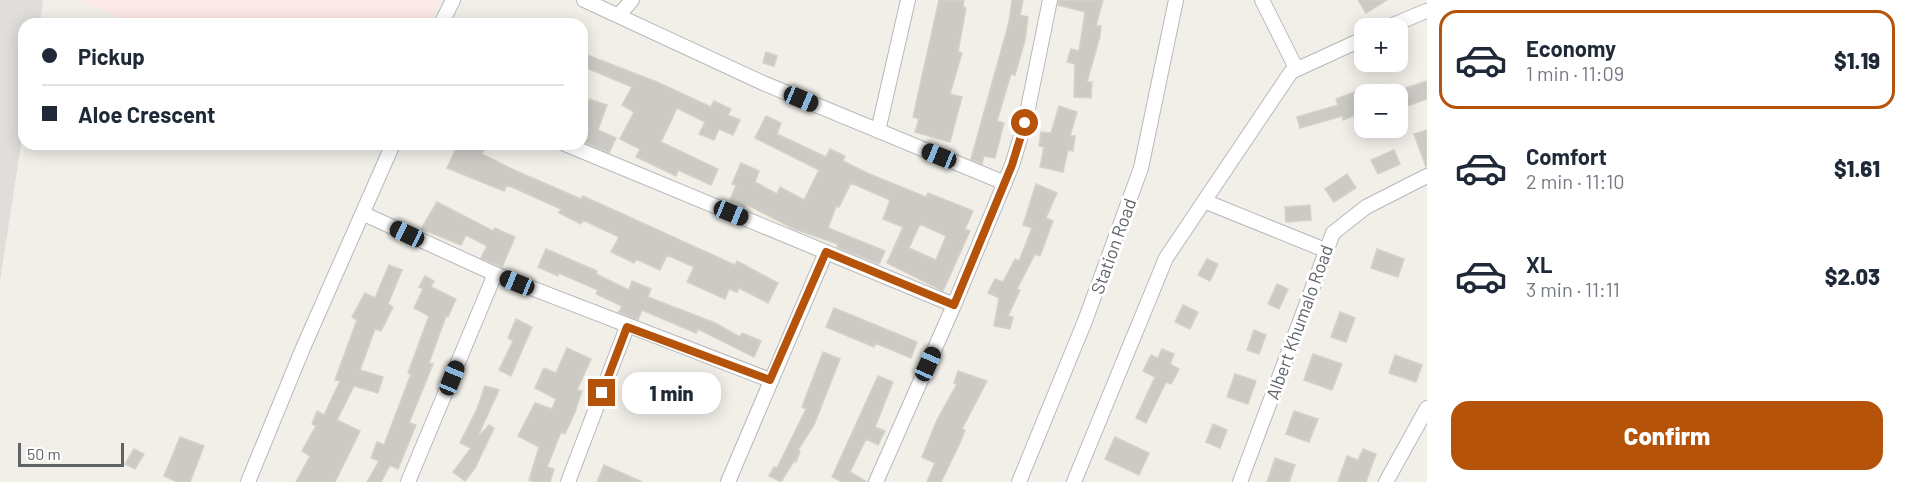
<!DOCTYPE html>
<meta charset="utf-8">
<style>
body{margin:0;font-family:Barlow,sans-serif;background:#f6f6f7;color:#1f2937;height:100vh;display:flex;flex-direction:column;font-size:22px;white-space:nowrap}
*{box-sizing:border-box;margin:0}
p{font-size:20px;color:#747a83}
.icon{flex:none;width:33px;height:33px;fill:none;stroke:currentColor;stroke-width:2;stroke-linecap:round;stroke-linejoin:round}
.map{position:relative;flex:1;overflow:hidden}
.details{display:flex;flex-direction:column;background:#fff;width:480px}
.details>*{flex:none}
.top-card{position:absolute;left:18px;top:18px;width:570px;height:132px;border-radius:18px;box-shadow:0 3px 15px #0003;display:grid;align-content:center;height:132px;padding:0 24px;background:#fff}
.buttons{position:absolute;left:1354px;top:18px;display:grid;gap:12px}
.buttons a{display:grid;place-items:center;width:54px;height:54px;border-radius:12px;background:#fff;box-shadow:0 3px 15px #0003;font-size:30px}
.scale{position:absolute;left:18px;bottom:15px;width:106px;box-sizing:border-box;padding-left:6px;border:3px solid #5f6368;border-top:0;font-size:16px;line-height:21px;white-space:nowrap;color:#5f6368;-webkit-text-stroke:4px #fff;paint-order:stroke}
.end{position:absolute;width:27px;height:27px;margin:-14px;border:8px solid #b45309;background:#fff;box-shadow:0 0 0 3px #fff}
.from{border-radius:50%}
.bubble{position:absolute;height:42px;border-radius:18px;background:#fff;box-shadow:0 3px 15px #0003;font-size:20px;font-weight:800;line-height:42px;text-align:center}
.car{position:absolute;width:18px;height:36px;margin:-18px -9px;border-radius:8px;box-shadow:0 0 4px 2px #0007;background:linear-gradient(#222 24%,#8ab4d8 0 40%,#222 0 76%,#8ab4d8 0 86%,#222 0)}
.top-card b{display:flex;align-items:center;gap:21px;height:57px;font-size:22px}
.top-card b+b{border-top:2px solid #e0e1e3}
.top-card i{width:15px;height:15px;background:#1f2937}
ul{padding:10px 0 0;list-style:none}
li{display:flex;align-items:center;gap:18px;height:99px;margin:0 12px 9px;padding:0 12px;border:3px solid transparent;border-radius:18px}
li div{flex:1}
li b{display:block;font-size:22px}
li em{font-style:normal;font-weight:800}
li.selected{border-color:#b45309}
li>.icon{width:54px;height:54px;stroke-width:1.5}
.primary-button{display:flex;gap:12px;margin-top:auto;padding:12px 24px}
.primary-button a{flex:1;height:69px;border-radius:18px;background:#b45309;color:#fff;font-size:24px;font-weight:800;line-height:69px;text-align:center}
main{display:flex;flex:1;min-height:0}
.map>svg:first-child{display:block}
.industrial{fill:#e0deda}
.medical{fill:#fce8e6}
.building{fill:#cccac5;stroke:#d6d1c6;stroke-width:1.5;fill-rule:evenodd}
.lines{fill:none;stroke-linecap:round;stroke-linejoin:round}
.minor-casing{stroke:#b5b8bc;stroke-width:16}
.minor{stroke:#fff;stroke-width:14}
.route{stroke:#b45309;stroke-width:8}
.labels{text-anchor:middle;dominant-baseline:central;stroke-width:6;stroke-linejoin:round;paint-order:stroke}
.street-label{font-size:18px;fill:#5f6368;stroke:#fff}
</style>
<main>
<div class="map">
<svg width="1427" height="482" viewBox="0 0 1427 482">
<rect width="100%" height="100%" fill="#f1efe8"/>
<path class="industrial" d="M0,0H43L40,24H24V125L0,281Z"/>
<path class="medical" d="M80,0H440L430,24H134Z"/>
<path class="building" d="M939,0H964L963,7L966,8L958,52L962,53L950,94L962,97L950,142L915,132L919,119L913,117Z
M1012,0H1023L1020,15L1028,17L1025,40L1015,75L1011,74L997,121L1004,123L995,158L984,156L982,164L971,159L1009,22Z
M1059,0H1103L1096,26H1101L1100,36L1087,82H1092L1091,98L1074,97L1075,64L1067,62L1071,49L1079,51L1085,12L1058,5Z
M1358,0H1387L1366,13Z
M766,52L777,56L774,66L763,63Z
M582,53L657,82L711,107L714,101L731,109L728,115L740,120L733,135L719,129L714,140L699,134L705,122L677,108L661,142L718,169L711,185L678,170L676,176L636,157L640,149L620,139L634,112L622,105L632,87L582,66Z
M1427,81V99L1407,106L1402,89Z
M1365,88V111L1343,120L1342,116L1300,128L1297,117L1338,105L1336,99Z
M589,99L607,105L598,130L616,138L609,153L582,141V133L589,119L583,117Z
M1059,106L1077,112L1070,136H1075L1073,151L1068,150L1063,172L1040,167L1044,147L1039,146L1041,132L1051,133Z
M766,116L781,123L777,134L826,157L830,149L845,156L843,161L867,173L926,197L928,193L973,211L965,229L970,231L943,291L887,263L903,227L883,219L890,200L851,183L839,207L836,206L828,228L885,251L879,264L837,247L838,244L794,229L746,204L745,207L730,200L736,185L732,184L741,163L759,171L755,182L777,194L780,187L804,200L819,170L755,138ZM920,224L946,236L936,260L909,248Z
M1427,130V167H1426L1414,134Z
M458,144H487L482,154L514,170L581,199L583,196L735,265L737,261L778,283L768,303L739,288L737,292L729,289L725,299L687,282L694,267L667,255L660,270L636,259L634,263L611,252L619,237L583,220L581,224L559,213L561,209L507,185L504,191L447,168Z
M1394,150L1400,164L1378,174L1371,160Z
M1347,174L1356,188L1334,202L1325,189Z
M1036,184L1057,193L1046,218L1053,221L1040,256L1035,254L1017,289L1020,290L1008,316L1013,317L1010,329L994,326L999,298L988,293L995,279L1003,282L1015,259L1019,261L1032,228L1023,225Z
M437,202L493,231L495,228L515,237L502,267L481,258L487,246L466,235L461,245L421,229Z
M1310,205L1311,220L1286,222L1285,207Z
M546,249L597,271L596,274L629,290L632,281L651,289L648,297L715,323L740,337L742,333L761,341L754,357L698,329L696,333L642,310L638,320L619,312L622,306L596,294L598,290L559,273L558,276L538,267Z
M1377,249L1404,259L1398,277L1371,268Z
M1207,259L1218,264L1210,281L1198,275Z
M389,265L402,270L388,304L393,307L381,331L375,329L360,370L383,377L378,393L354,386L337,420L360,431L335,482H296L310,456L302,451L316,426L312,424L317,411L324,415L340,381L335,380L357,320L352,317L365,293L375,298Z
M425,276L434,281L431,287L456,299L448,317L446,316L429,363L433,364L409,423L416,425L398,469L390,465L381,482H367L379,461L371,458L377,442L384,445L411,374L408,373L429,316L414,308L423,289L419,287Z
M1277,284L1288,289L1279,309L1268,304Z
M1183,305L1198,312L1190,329L1175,322Z
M834,308L917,342L911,358L875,343L874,347L826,327Z
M1340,312L1355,318L1346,342L1331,337Z
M516,319L532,327L511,376L499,370L513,341L508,338Z
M1254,330L1266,335L1259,354L1247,350Z
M567,348L591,359L577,390L582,391L575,412L565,434L561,432L547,467L554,469L550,482H535L529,480L539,447L518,436L535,403L552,409L556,399L535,388L544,368L556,373Z
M1162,349L1174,354L1170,364L1179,369L1171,384L1166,382L1146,423L1136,418L1155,377L1143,371L1151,355L1158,358Z
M823,352L840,359L814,425L798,450L800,451L796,462L794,461L781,482L769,476L774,467L777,468L806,409L802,407Z
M1313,354L1342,364L1332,390L1304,380Z
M1395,355L1422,365L1416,382L1389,373Z
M958,371L987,381L962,429L965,430L960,443L941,482H927L935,463L922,457L937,420L957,384L954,383Z
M1235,374L1256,381L1248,404L1227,397Z
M878,376L893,382L875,427L885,431L878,445L866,439L850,472L867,482H842L832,477Z
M485,386L499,390L477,438L489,425L494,428L475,468L465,481L453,472L471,448L460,443L477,409Z
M1294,411L1318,419L1309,442L1286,434Z
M1213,424L1227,430L1220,448L1206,442Z
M180,437L204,446L190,482H178L164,476Z
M1115,437L1149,453L1139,475L1105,459Z
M134,449L144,454L135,469L125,464Z
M1363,449L1376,454L1366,482H1338L1347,456L1358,460Z
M1275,458L1295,465L1289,482H1267Z
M604,465L642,482H597Z"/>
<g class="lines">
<g class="minor-casing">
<path id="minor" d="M584,0L763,83L1005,183
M1262,0L1296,68
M619,15L632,0
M441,24L453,0
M1386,28L1426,11
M878,131L908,0
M565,144L954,305
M1204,201L1325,250
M364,214L495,274L770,380
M248,482L303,348L393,144
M408,482L495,274
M568,482L627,327
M728,482L826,252
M876,482L954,305L1012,165L1025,123L1050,0
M1019,482L1085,321L1141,168L1176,0
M1074,482L1166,258L1291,72L1365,38
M1240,482L1333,233L1366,207L1427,176
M1386,482L1427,408"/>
</g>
<use href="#minor" class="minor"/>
</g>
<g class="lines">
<path class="route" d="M602,393L627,327L770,380L826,252L954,305L1012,165L1025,123"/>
</g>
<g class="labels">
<g class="street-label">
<text transform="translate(1113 246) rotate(-70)">Station Road</text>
<text transform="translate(1299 322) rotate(-70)">Albert Khumalo Road</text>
</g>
</g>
</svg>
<div class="buttons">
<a>+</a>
<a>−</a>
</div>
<div class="scale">50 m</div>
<i class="end from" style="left:1025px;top:123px"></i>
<i class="end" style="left:602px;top:393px"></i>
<div class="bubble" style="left:622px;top:372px;width:99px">1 min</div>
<i class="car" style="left:801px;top:99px;rotate:113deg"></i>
<i class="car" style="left:939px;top:156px;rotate:292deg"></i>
<i class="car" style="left:731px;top:213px;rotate:112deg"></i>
<i class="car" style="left:407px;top:234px;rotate:295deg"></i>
<i class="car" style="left:517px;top:283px;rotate:292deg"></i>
<i class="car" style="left:928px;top:364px;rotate:24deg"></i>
<i class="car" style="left:452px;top:378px;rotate:22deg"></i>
<div class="top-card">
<b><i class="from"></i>Pickup</b>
<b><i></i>Aloe Crescent</b>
</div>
</div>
<section class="details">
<ul>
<li class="selected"><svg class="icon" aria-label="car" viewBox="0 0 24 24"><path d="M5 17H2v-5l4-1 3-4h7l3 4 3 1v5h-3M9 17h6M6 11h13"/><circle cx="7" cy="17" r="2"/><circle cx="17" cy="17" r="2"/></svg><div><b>Economy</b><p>1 min · 11:09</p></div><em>$1.19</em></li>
<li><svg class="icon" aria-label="car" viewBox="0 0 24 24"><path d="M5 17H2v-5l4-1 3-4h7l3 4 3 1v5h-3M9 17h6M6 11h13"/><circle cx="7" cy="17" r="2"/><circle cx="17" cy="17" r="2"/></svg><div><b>Comfort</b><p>2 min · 11:10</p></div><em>$1.61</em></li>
<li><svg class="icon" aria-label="car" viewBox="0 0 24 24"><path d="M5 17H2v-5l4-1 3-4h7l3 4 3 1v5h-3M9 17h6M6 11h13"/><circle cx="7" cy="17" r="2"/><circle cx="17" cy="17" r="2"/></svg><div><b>XL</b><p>3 min · 11:11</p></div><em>$2.03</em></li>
</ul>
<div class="primary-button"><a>Confirm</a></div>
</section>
</main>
